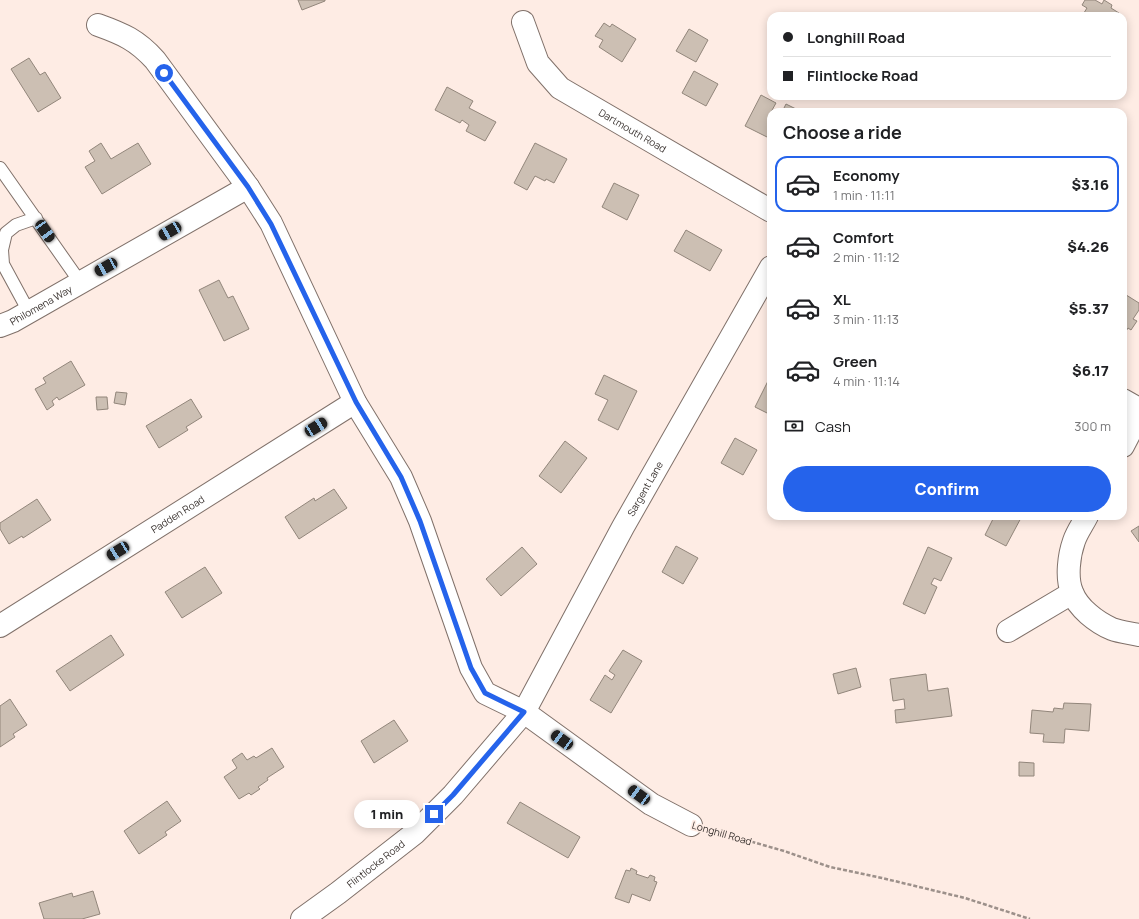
<!DOCTYPE html>
<meta charset="utf-8">
<style>
body{margin:0;font-family:Manrope,sans-serif;background:#f2f2f2;color:#202124;height:100vh;display:flex;flex-direction:column;font-size:15px;white-space:nowrap}
*{box-sizing:border-box;margin:0}
p{font-size:13px;color:#757577}
.icon{flex:none;width:22px;height:22px;fill:none;stroke:currentColor;stroke-width:2;stroke-linecap:round;stroke-linejoin:round}
.map{position:relative;flex:1;overflow:hidden}
.side{position:absolute;left:767px;top:108px;width:360px;height:412px;display:flex;flex-direction:column;background:#fff;border-radius:12px;box-shadow:0 2px 10px #0003}
.side>*{flex:none}
.top-card{position:absolute;left:767px;top:12px;width:360px;height:88px;border-radius:12px;box-shadow:0 2px 10px #0003;display:grid;align-content:center;height:88px;padding:0 16px;background:#fff}
.end{position:absolute;width:18px;height:18px;margin:-9px;border:5px solid #2563eb;background:#fff;box-shadow:0 0 0 2px #fff}
.from{border-radius:50%}
.bubble{position:absolute;height:28px;border-radius:14px;background:#fff;box-shadow:0 2px 10px #0003;font-size:13px;font-weight:800;line-height:28px;text-align:center}
.car{position:absolute;width:12px;height:24px;margin:-12px -6px;border-radius:5px;box-shadow:0 0 3px 1px #0007;background:linear-gradient(#222 24%,#8ab4d8 0 40%,#222 0 76%,#8ab4d8 0 86%,#222 0)}
.top-card b{display:flex;align-items:center;gap:14px;height:38px;font-size:15px}
.top-card b+b{border-top:1px solid #e0e0e0}
.top-card i{width:10px;height:10px;background:#202124}
ul{padding:0;list-style:none}
li{display:flex;align-items:center;gap:12px;height:56px;margin:0 8px 6px;padding:0 8px;border:2px solid transparent;border-radius:12px}
li div{flex:1}
li b{display:block;font-size:15px}
li em{font-style:normal;font-weight:800}
li.current{border-color:#2563eb}
li>.icon{width:36px;height:36px;stroke-width:1.5}
h2{padding:0 16px;font-size:18px;line-height:48px}
.pay{display:flex;align-items:center;gap:10px;height:44px;padding:0 16px;font-size:15px}
.pay p{margin-inline-start:auto}
.button{display:flex;gap:8px;margin-top:auto;padding:8px 16px}
.button a{flex:1;height:46px;border-radius:24px;background:#2563eb;color:#fff;font-size:16px;font-weight:800;line-height:46px;text-align:center}
.map>svg:first-child{display:block}
.building{fill:#ccbfb3;stroke:#92867b}
.lines{fill:none;stroke-linecap:round;stroke-linejoin:round}
.service-casing{stroke:#80716a;stroke-width:14}
.minor-casing{stroke:#80716a;stroke-width:24}
.path{stroke:#9c908a;stroke-width:2.5;stroke-dasharray:4 2;stroke-linecap:butt}
.service{stroke:#fff;stroke-width:12}
.minor{stroke:#fff;stroke-width:22}
.route{stroke:#2563eb;stroke-width:5}
.labels{text-anchor:middle;dominant-baseline:central;stroke-width:3.5;stroke-linejoin:round;paint-order:stroke}
.street-label{font-size:10px;fill:#3a3330;stroke:#feece4}
</style>
<div class="map">
<svg width="1139" height="919" viewBox="0 0 1139 919">
<rect width="100%" height="100%" fill="#feece4"/>
<path class="building" d="M298,0H325V1L302,10Z
M1085,0H1095L1102,4L1104,0L1112,5L1111,8L1119,13L1117,16H1082L1087,8L1082,5Z
M604,23L610,27L612,24L636,39L622,62L599,47L603,40L595,36Z
M689,29L708,40L696,62L676,51Z
M29,58L40,75L45,72L61,98L38,112L11,69Z
M694,71L718,84L706,106L682,93Z
M447,87L473,101L469,108L496,122L485,141L466,131L469,125L462,120L460,123L435,110Z
M761,95L776,103L771,112V139L745,126Z
M786,104L800,111L782,112Z
M101,143L111,159L138,143L151,164L102,194L85,167L95,161L89,151Z
M535,143L567,159L554,183L546,179L545,181L535,176L527,190L514,183Z
M614,183L639,195L627,220L602,207Z
M686,230L722,250L710,271L674,251Z
M219,280L228,298L233,296L249,329L224,341L199,290Z
M1123,293L1139,303V310L1133,319L1137,321L1131,330L1128,328L1123,336Z
M71,361L85,385L59,400L57,397L52,401L54,405L47,410L35,389L46,383L43,378Z
M604,375L637,391L618,430L598,420L608,400L595,394Z
M771,375V415L755,407Z
M116,392L127,393L125,405L114,403Z
M96,397H107L108,409L97,410Z
M191,399L202,417L186,427L188,430L159,448L146,426Z
M735,438L757,450L743,475L721,463Z
M565,441L587,458L561,493L539,476Z
M334,489L347,508L299,539L285,517L314,498L315,501Z
M37,499L51,520L23,538L22,536L9,544L0,529V523Z
M992,516H1022L1006,546L985,535L994,517Z
M1139,526V542L1131,531Z
M676,546L698,558L683,584L662,572Z
M522,547L537,564L501,596L486,579Z
M928,547L952,558L941,581L934,578L931,584L937,587L925,614L903,604Z
M205,567L222,593L182,618L165,592Z
M111,635L124,655L70,691L56,671Z
M623,650L642,661L611,713L590,700L605,675L612,680L615,675L609,671Z
M856,668L861,687L838,694L833,674Z
M926,674L928,691L948,688L952,716L896,723L895,710L905,709L904,699L893,701L890,679Z
M10,699L27,725L13,734L15,737L0,747V706Z
M1064,703L1091,704L1089,731L1065,729L1064,743L1043,742L1044,734L1030,733L1032,710L1053,712L1054,708L1063,709Z
M394,720L408,741L374,763L361,741Z
M272,748L284,767L267,778L268,780L258,787L260,789L251,795L249,793L239,799L224,777L237,768L232,760L242,753L247,760L254,756L256,758Z
M1019,762L1034,763V776H1019Z
M167,801L181,821L165,832L167,835L139,854L124,831Z
M520,802L580,837L568,858L507,823Z
M631,868L637,871L636,874L648,878L650,875L655,877L654,881L657,882L650,901L632,894L629,903L615,898L626,870L630,871Z
M93,891L100,914L82,919H44L39,903L72,893L73,897Z"/>
<g class="lines">
<g class="service-casing">
<path id="service" d="M0,168L80,282
M29,312L3,264L2,250L6,233L16,225L36,218"/>
</g>
<g class="minor-casing">
<g id="minor">
<path id="s1" d="M523,22L538,63L560,88L771,211"/>
<path d="M98,25C123,34 137,40 155,60L248,187L271,223L355,402L401,477L420,521L471,668L485,693L524,712L651,804L691,825"/>
<path id="s2" d="M0,326L13,321L248,187"/>
<path d="M1123,400L1139,409"/>
<path d="M1123,446L1139,415"/>
<path d="M1087,516C1083,524 1077,532 1074,541C1069,555 1066,578 1072,592C1078,608 1096,622 1112,629C1120,632 1130,633 1139,635"/>
<path id="s3" d="M0,626L355,402"/>
<path d="M1008,631L1072,593"/>
<path id="s4" d="M302,919L338,893L415,833L453,795L524,712L623,527L771,267"/>
</g>
</g>
<path class="path" d="M711,830L784,851L830,867L882,878L965,898L1030,919"/>
<use href="#service" class="service"/>
<use href="#minor" class="minor"/>
</g>
<g class="lines">
<path class="route" d="M164,73L248,187L271,224L356,402L401,477L420,521L471,668L485,693L524,712L453,795L434,814"/>
</g>
<g class="labels">
<g class="street-label">
<text stroke="none"><textPath href="#s1" startOffset="161">Dartmouth Road</textPath></text>
<text stroke="none"><textPath href="#s2" startOffset="46">Philomena Way</textPath></text>
<text stroke="none"><textPath href="#s4" startOffset="559">Sargent Lane</textPath></text>
<text stroke="none"><textPath href="#s3" startOffset="210">Padden Road</textPath></text>
<text transform="translate(722 833) rotate(16)">Longhill Road</text>
<text stroke="none"><textPath href="#s4" startOffset="92">Flintlocke Road</textPath></text>
</g>
</g>
</svg>
<i class="end from" style="left:164px;top:73px"></i>
<i class="end" style="left:434px;top:814px"></i>
<div class="bubble" style="left:354px;top:800px;width:66px">1 min</div>
<i class="car" style="left:45px;top:231px;rotate:145deg"></i>
<i class="car" style="left:170px;top:231px;rotate:240deg"></i>
<i class="car" style="left:106px;top:267px;rotate:241deg"></i>
<i class="car" style="left:316px;top:427px;rotate:58deg"></i>
<i class="car" style="left:118px;top:551px;rotate:238deg"></i>
<i class="car" style="left:562px;top:740px;rotate:306deg"></i>
<i class="car" style="left:639px;top:795px;rotate:306deg"></i>
<div class="top-card">
<b><i class="from"></i>Longhill Road</b>
<b><i></i>Flintlocke Road</b>
</div>
<section class="side">
<h2>Choose a ride</h2>
<ul>
<li class="current"><svg class="icon" aria-label="car" viewBox="0 0 24 24"><path d="M5 17H2v-5l4-1 3-4h7l3 4 3 1v5h-3M9 17h6M6 11h13"/><circle cx="7" cy="17" r="2"/><circle cx="17" cy="17" r="2"/></svg><div><b>Economy</b><p>1 min · 11:11</p></div><em>$3.16</em></li>
<li><svg class="icon" aria-label="car" viewBox="0 0 24 24"><path d="M5 17H2v-5l4-1 3-4h7l3 4 3 1v5h-3M9 17h6M6 11h13"/><circle cx="7" cy="17" r="2"/><circle cx="17" cy="17" r="2"/></svg><div><b>Comfort</b><p>2 min · 11:12</p></div><em>$4.26</em></li>
<li><svg class="icon" aria-label="car" viewBox="0 0 24 24"><path d="M5 17H2v-5l4-1 3-4h7l3 4 3 1v5h-3M9 17h6M6 11h13"/><circle cx="7" cy="17" r="2"/><circle cx="17" cy="17" r="2"/></svg><div><b>XL</b><p>3 min · 11:13</p></div><em>$5.37</em></li>
<li><svg class="icon" aria-label="car" viewBox="0 0 24 24"><path d="M5 17H2v-5l4-1 3-4h7l3 4 3 1v5h-3M9 17h6M6 11h13"/><circle cx="7" cy="17" r="2"/><circle cx="17" cy="17" r="2"/></svg><div><b>Green</b><p>4 min · 11:14</p></div><em>$6.17</em></li>
</ul>
<div class="pay"><svg class="icon" aria-label="cash" viewBox="0 0 24 24"><path d="M3 7h18v10H3z"/><circle cx="12" cy="12" r="2"/></svg>Cash<p>300 m</p></div>
<div class="button"><a>Confirm</a></div>
</section>
</div>
